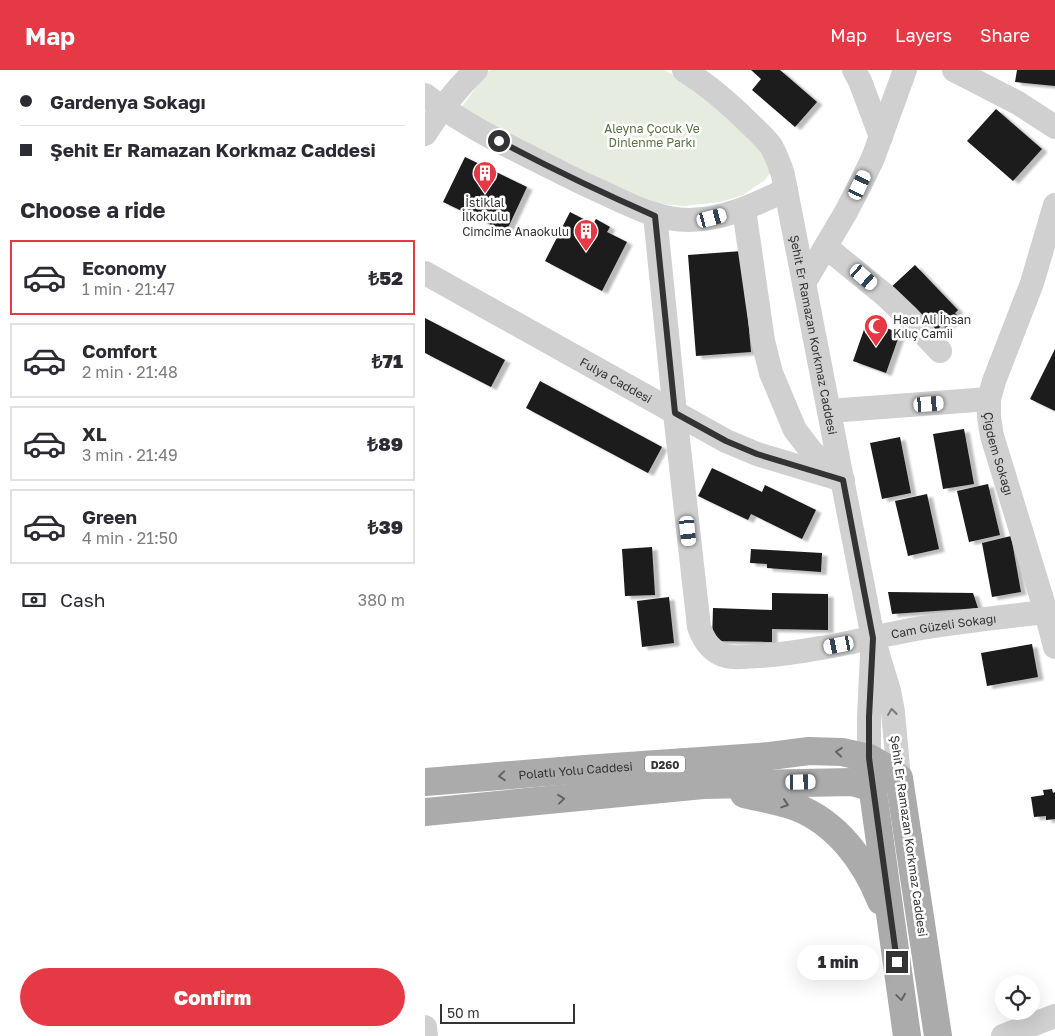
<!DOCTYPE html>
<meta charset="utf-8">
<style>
body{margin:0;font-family:"Golos Text",sans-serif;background:#f2f2f3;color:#2b2b33;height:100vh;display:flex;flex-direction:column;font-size:19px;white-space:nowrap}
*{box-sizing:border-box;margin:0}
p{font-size:16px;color:#7c7c81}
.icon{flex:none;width:28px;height:28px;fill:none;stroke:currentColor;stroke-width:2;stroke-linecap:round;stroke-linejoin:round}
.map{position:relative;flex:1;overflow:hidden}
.drawer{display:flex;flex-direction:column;background:#fff;width:425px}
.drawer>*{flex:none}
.top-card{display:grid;align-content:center;height:110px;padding:0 20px;background:#fff}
.fabs{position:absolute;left:570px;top:905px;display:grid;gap:10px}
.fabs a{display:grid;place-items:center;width:45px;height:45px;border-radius:50%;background:#fff;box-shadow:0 5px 20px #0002;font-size:25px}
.scale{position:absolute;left:15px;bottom:12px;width:135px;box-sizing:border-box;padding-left:5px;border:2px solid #333;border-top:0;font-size:14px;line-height:18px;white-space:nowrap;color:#333;-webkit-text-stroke:4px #fff;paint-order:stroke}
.end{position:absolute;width:22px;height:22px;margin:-11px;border:6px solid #333;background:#fff;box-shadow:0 0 0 2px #fff}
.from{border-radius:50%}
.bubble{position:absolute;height:35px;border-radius:18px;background:#fff;box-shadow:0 5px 20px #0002;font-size:16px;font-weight:800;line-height:35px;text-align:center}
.car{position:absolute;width:15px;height:30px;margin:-15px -8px;border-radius:6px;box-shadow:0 0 4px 1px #0007;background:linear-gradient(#fff 24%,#345 0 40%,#fff 0 76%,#345 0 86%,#fff 0)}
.top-card b{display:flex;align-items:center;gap:18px;height:48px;font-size:19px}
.top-card b+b{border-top:1px solid #e1e1e2}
.top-card i{width:12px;height:12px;background:#2b2b33}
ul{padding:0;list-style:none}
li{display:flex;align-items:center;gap:15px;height:75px;margin:0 10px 8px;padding:0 10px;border:2px solid #e1e1e2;border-radius:0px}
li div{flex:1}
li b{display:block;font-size:19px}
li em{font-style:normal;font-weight:800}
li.active{border-color:#e63946}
li>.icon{width:45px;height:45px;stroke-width:1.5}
h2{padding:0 20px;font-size:22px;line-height:60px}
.pay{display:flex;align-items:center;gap:12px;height:55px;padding:0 20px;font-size:19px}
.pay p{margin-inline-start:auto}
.action{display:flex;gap:10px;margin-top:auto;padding:10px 20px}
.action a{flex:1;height:58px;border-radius:30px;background:#e63946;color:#fff;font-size:20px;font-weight:800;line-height:58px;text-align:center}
header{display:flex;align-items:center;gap:30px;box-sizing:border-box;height:70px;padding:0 25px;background:#e63946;color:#fff}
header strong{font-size:24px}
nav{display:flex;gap:28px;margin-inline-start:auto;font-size:18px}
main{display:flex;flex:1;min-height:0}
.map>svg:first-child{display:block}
.green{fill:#e6ecdf}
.building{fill:#1a1a1a;filter:url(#shadow)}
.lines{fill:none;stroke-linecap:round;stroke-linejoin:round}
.minor{stroke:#d0d0d0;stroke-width:24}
.major{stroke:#ababab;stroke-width:28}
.oneway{stroke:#7a7a7a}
.oneway2{stroke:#636363}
.route{stroke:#333;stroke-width:6}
.labels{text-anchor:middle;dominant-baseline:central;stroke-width:5;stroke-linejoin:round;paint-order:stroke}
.shield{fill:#fff;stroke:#707070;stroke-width:1}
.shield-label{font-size:11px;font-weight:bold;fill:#333}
.park-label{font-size:12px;fill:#56703f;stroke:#fff}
.poi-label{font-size:12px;fill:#333;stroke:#fff}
.street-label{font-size:12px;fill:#333;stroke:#fff}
</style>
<header>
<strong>Map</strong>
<nav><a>Map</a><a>Layers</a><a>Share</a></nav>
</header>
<main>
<section class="drawer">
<div class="top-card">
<b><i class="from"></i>Gardenya Sokağı</b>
<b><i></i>Şehit Er Ramazan Korkmaz Caddesi</b>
</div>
<h2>Choose a ride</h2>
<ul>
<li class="active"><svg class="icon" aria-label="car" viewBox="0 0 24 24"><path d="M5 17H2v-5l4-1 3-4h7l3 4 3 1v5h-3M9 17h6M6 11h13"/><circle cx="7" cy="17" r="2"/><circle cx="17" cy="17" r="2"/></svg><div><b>Economy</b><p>1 min · 21:47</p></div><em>₺52</em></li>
<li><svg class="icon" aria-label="car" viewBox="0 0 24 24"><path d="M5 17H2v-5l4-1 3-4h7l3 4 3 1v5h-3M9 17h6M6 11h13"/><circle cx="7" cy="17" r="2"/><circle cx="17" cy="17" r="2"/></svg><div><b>Comfort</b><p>2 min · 21:48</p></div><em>₺71</em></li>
<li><svg class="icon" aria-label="car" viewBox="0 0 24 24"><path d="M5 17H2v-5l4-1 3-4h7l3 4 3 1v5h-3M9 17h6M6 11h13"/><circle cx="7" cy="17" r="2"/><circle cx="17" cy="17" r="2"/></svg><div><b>XL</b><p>3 min · 21:49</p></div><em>₺89</em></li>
<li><svg class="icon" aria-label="car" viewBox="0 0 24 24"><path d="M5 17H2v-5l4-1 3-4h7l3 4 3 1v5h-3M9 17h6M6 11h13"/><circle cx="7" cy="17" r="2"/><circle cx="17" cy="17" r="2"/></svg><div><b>Green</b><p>4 min · 21:50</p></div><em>₺39</em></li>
</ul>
<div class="pay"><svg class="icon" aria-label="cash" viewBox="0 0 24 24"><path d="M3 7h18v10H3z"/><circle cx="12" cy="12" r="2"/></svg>Cash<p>380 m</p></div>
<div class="action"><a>Confirm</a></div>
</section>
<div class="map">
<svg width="630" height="966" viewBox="0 0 630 966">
<defs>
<filter id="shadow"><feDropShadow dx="5.5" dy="3" stdDeviation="1" flood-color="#0004"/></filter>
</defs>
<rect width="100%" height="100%" fill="#fff"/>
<path class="green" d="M66,0H239L274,19L351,95L340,110L318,125L296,132L258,136L223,133L65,57L36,38L62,2Z"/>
<path class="building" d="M326,0H355L392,32L370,57L327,20L336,9Z
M592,0H630V16L590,12Z
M571,39L617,79L588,111L542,71Z
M40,87L102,117L81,162L18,132Z
M145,142L168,154L171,149L185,157L182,162L202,172L177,221L120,191Z
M317,181L326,282L271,286L263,185Z
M490,195L533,240L530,243L533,246L521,258L517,255L506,266L463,220Z
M0,248L80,290L66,317L0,283Z
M442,251L475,263L461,303L428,291Z
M630,279V341L605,329Z
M115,311L237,377L223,403L101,338Z
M539,359L549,414L518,419L508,364Z
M475,367L486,423L457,429L445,373Z
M287,398L337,422L340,415L391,440L377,469L326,444L323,450L273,426Z
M563,414L575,465L544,472L532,421Z
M502,424L514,479L483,486L470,431Z
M586,466L596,522L567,527L557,473Z
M227,477L230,525L200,526L197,479Z
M326,479L397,483L396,502L342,498V494L325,493Z
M463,522L548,523L553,538L467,544Z
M347,523L403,524V560L347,559V572L287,571L288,538L347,540Z
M244,527L249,573L217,577L212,531Z
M607,574L613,607L562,616L556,583Z
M627,719L628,723L630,722V749L621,750V746L609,747L606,727L619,725L618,720Z"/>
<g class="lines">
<g class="minor">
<path id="s1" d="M259,0C283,15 305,34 325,54C332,61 340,68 346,76C351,85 355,95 358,105L448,568L464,621L468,642L474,708"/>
<path d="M429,0L435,11L456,67"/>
<path d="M529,0L593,33L630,57"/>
<path d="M0,25C39,55 83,76 127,98C144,107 161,115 179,123C206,136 234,150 264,150C299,150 331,134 361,120"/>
<path d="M0,64C15,40 31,19 51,0"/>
<path id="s2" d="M630,135L607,213L569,311L564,329V347L567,366L621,542L630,577"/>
<path d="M319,139L338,271L346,303L370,360L387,382L413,405"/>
<path id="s3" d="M230,145L250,343L274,557C279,571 286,582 301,586C312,589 324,586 335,586C386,582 435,570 485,560C530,552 575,547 621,542L630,544"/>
<path d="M401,177L461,226L483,247L515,281"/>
<path id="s4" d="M0,203L301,371L332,384L418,410"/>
<path d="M379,213L421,142L435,115L448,88L480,0"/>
<path d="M404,341L564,329"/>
<path d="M444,688V647L447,585"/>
<path d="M0,957L1,966"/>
<path d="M578,966L630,946"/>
</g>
<g class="major">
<path d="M445,700L482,966"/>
<path id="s5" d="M0,712L160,699L345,686L384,681L417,682L444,688L458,696L474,708L513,966"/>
<path d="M319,724C336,728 354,731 371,737C412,753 440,791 456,831"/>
<path d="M0,742L278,715L428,712L448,718"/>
</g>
</g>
<defs><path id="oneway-chevron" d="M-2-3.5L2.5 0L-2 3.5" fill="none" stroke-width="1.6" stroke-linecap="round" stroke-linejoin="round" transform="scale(1.25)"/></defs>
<use class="oneway" href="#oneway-chevron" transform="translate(467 642) rotate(-97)"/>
<g class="oneway2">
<use href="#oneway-chevron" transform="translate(414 682) rotate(-175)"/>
<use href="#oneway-chevron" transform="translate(77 706) rotate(175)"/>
<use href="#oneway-chevron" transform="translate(136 729) rotate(-6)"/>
<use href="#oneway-chevron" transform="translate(360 734) rotate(18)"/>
<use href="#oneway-chevron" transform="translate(476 927) rotate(82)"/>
</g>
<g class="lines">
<path class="route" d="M74,71C125,98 177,123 230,146L250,343L301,371L332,384L418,410L448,568L444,647V688L472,892"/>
</g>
<defs>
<g id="building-pin" transform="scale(1.25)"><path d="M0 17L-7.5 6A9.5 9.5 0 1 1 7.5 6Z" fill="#e63946" stroke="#fff"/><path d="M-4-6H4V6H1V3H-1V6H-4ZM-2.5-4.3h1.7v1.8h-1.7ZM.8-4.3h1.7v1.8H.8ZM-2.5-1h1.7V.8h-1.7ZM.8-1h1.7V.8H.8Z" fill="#fff"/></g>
<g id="mosque-pin" transform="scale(1.25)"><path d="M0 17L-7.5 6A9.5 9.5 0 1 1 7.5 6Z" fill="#e63946" stroke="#fff"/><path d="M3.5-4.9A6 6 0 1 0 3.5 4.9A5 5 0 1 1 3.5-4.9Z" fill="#fff"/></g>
</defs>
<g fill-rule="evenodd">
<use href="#building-pin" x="60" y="103"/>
<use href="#building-pin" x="161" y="161"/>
<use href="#mosque-pin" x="451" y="256"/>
</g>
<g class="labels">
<rect class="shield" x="220" y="685.5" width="40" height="17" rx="4"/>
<g class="shield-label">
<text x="240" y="694">D260</text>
</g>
<g class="park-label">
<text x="227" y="58">Aleyna Çocuk Ve<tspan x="227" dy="14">Dinlenme Parkı</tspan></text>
</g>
<g class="poi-label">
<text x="60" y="132">İstiklal<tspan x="60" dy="14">İlkokulu</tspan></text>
<text x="144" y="161" text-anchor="end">Cimcime Anaokulu</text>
<text x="468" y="249" text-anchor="start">Hacı Ali İhsan<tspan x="468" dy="14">Kılıç Camii</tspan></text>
</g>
<g class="street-label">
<text stroke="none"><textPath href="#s1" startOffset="310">Şehit Er Ramazan Korkmaz Caddesi</textPath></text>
<text stroke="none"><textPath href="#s4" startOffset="219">Fulya Caddesi</textPath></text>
<text stroke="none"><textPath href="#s2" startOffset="261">Çiğdem Sokağı</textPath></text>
<text stroke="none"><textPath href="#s3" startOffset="676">Cam Güzeli Sokağı</textPath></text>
<text stroke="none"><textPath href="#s5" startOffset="151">Polatlı Yolu Caddesi</textPath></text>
<text transform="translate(484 766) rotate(82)">Şehit Er Ramazan Korkmaz Caddesi</text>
</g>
</g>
</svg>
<div class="fabs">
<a><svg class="icon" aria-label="locate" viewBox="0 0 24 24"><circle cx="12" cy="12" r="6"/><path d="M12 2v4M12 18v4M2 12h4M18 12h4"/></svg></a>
</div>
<div class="scale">50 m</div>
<i class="end from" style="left:74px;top:71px"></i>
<i class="end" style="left:472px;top:892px"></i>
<div class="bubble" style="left:372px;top:875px;width:82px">1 min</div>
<i class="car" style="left:435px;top:115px;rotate:25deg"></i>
<i class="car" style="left:287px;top:148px;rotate:75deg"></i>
<i class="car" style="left:439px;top:207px;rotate:131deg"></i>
<i class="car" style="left:504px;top:334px;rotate:86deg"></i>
<i class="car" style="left:263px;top:461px;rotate:174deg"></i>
<i class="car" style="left:414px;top:575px;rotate:259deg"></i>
<i class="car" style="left:376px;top:712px;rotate:89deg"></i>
</div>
</main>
